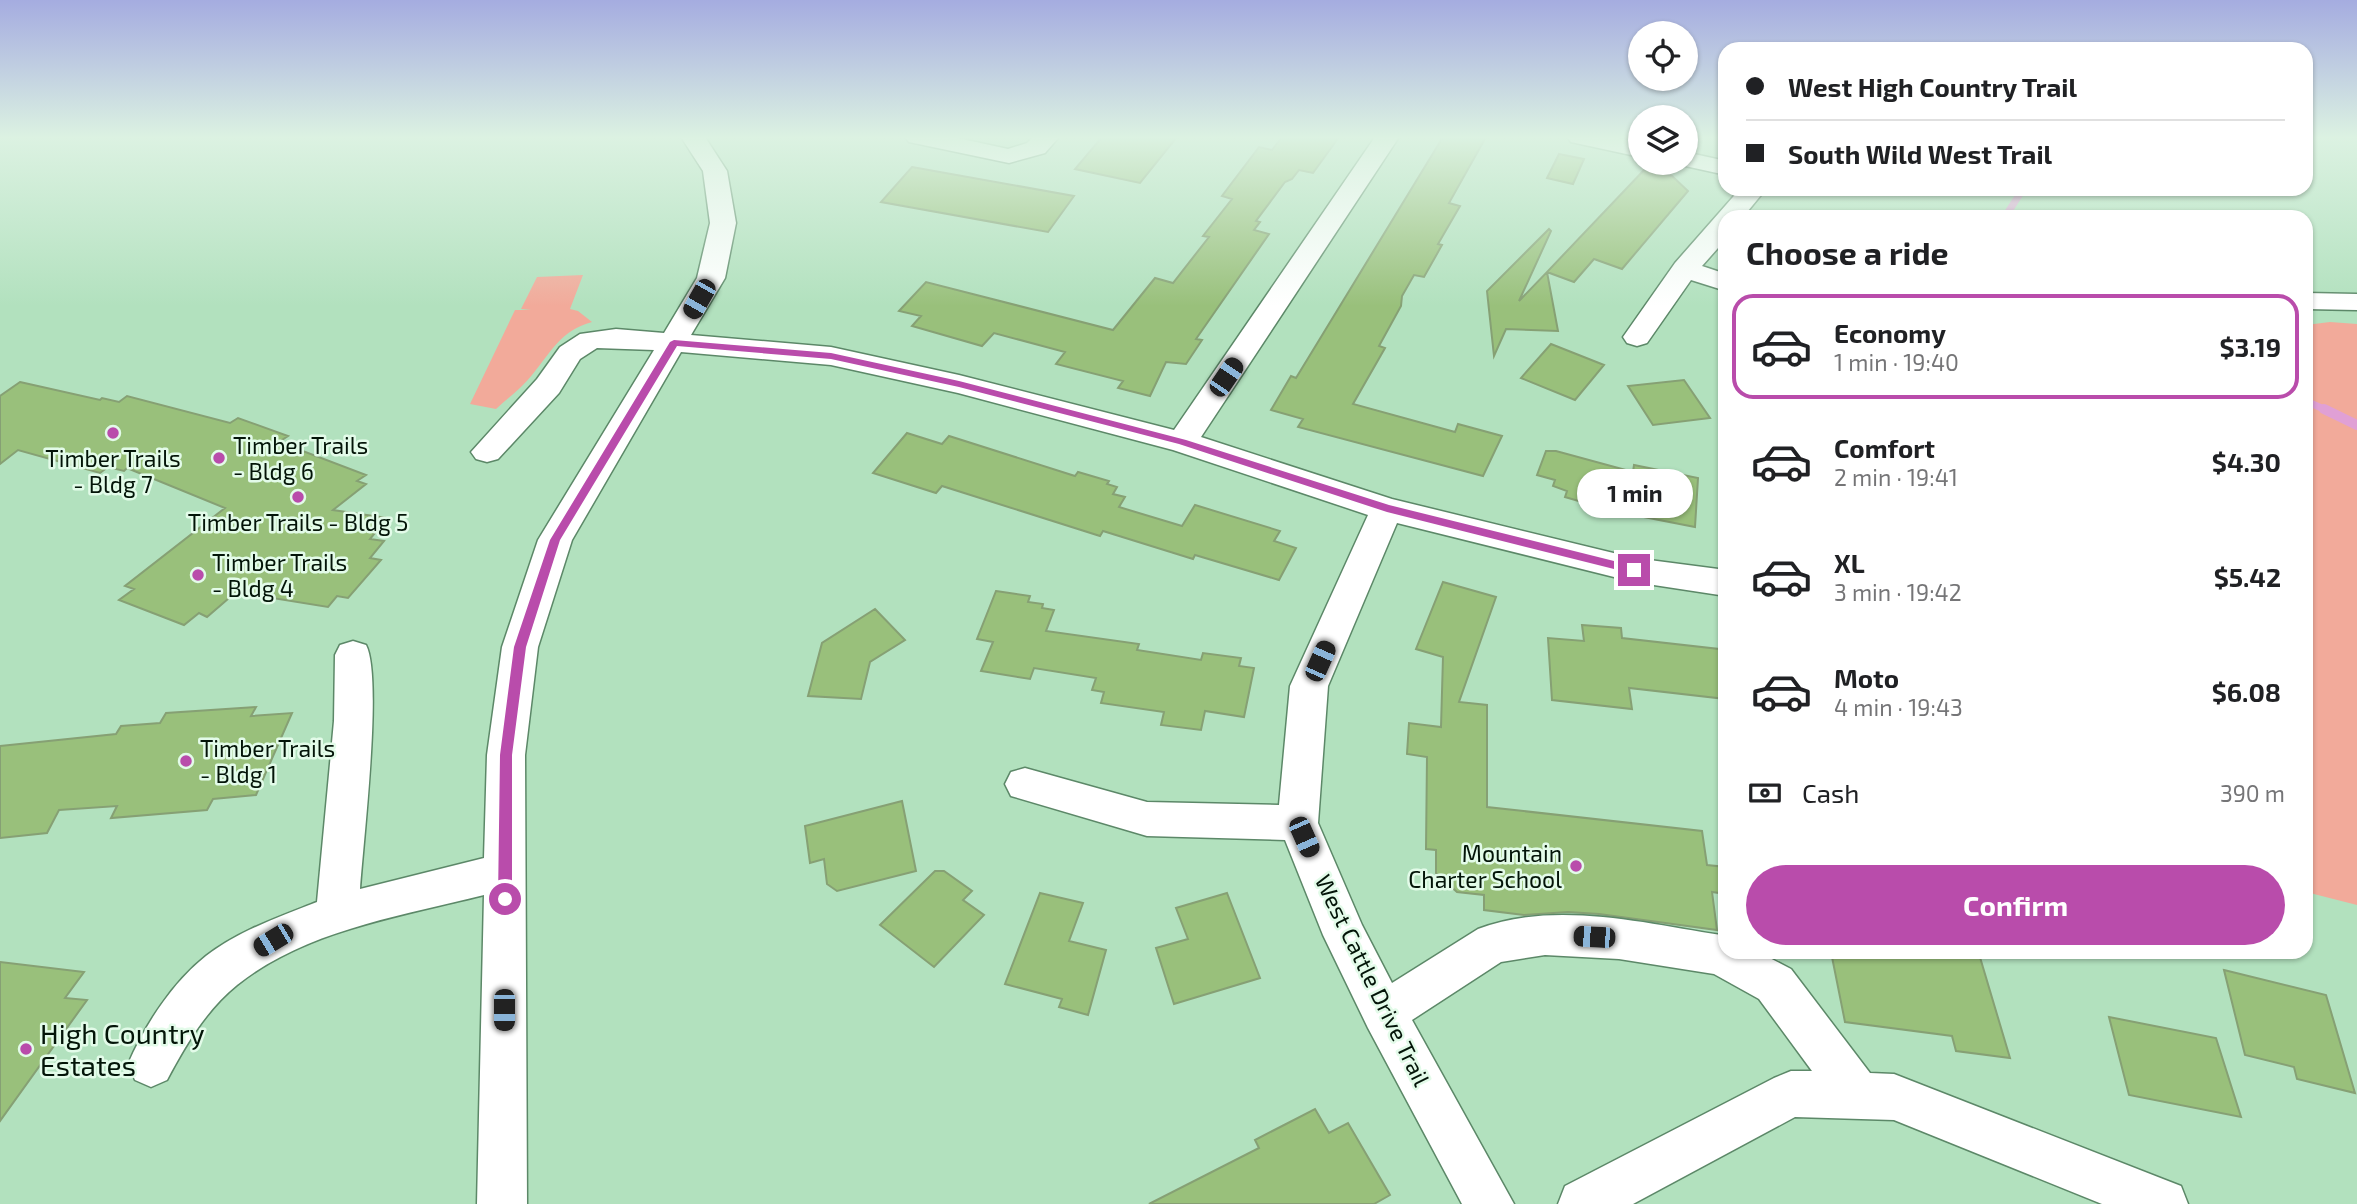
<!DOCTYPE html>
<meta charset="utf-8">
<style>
body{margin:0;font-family:"Exo 2",sans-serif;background:#f6f6f6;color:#202124;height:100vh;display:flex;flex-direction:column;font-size:26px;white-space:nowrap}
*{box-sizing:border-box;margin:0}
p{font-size:23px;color:#757577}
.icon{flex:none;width:38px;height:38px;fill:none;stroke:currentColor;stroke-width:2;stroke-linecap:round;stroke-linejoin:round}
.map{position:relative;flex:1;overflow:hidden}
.drawer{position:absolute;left:1718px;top:210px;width:595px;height:749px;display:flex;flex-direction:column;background:#fff;border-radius:21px;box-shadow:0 2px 5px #0004}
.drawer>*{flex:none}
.guide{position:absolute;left:1718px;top:42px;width:595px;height:154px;border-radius:21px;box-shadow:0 2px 5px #0004;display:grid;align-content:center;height:154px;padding:0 28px;background:#fff}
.controls{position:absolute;left:1628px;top:21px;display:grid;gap:14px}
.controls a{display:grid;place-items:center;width:70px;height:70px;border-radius:50%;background:#fff;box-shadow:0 2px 5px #0004;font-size:35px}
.end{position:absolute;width:32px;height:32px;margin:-16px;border:9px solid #b94cab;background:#fff;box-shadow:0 0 0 4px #fff}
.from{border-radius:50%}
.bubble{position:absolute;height:49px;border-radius:24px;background:#fff;box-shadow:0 2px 5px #0004;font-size:23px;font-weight:700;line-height:49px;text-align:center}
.car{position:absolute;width:21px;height:42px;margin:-21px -10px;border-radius:9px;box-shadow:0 0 5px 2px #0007;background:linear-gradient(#222 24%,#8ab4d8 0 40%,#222 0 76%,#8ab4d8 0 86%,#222 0)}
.guide b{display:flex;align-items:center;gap:24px;height:66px;font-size:26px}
.guide b+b{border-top:2px solid #e0e0e0}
.guide i{width:18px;height:18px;background:#202124}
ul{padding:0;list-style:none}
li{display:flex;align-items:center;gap:21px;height:105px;margin:0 14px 10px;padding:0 14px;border:4px solid transparent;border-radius:21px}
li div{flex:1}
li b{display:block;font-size:26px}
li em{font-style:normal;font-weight:700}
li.current{border-color:#b94cab}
li>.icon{width:63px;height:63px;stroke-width:1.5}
h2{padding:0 28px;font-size:32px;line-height:84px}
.pay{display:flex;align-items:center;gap:18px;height:77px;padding:0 28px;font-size:26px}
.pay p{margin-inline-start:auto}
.cta{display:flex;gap:14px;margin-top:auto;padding:14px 28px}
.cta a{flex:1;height:80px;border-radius:42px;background:#b94cab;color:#fff;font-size:28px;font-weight:700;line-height:80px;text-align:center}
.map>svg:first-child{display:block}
.green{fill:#f2aa9a}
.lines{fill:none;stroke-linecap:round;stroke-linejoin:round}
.stream-far1{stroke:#e0a0d5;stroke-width:7}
.stream{stroke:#e0a0d5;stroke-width:10}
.building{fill:#99c07b;stroke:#86a074;stroke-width:2}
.minor-casing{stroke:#5c8868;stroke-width:3}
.minor{fill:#fff;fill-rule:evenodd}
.route{fill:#b94cab}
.poi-dot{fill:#b94cab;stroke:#e3fbe9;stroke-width:2.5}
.labels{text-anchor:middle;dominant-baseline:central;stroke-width:5;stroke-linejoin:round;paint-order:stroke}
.poi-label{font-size:23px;fill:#031408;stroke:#e3fbe9;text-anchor:start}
.street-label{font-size:23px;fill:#031408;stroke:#e3fbe9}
.near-poi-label{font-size:28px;fill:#031408;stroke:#e3fbe9;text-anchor:start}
</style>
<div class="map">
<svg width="2357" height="1204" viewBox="0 0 2357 1204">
<rect width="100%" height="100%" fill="#b2e1be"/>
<path class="green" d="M583,275L570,309L578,311L592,322C561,330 551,352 532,375C522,388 508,398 496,409L470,404L515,310H531L521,309L537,277Z
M2330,322L2357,324V905L2306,892V325Z"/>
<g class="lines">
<path class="stream-far1" d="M2005,217L2023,189
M2306,401L2328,411"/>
<path class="stream" d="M2324,409L2357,425"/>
</g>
<path class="building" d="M1102,137H1177L1140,183L1075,169Z
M1282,137H1339L1313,173L1299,170L1292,179L1285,182L1256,221L1260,222L1254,230L1269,234L1196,339L1202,340L1186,364L1166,362L1150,396L1118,388L1123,381L1056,364L1065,352L994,333L982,346L912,326L921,316L899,311L926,282L1113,330L1155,278L1173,283L1209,237L1203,236L1232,199L1222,196L1259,147L1272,150Z
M1443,137H1486L1449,203L1460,206L1438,244L1442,245L1424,277L1414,275L1402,296L1401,306L1379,346L1385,348L1353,404L1455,432L1458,424L1502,436L1483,476L1298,427L1303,419L1271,410L1291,376L1296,378Z
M1559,154L1584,159L1573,184L1547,178Z
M912,167L1074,196L1048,232L881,202Z
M1646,168L1672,176L1688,191L1622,269L1594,259L1574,282L1547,272Z
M1549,229L1551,231L1519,301L1547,272L1558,331L1506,329L1494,356L1487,291Z
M1551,344L1604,365L1575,400L1521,378Z
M1684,380L1710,418L1653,425L1628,386Z
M20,382L100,400L102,398L119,402L127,396L230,423L238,418L288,436L279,442L366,475L357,481L366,484L333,510L387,518L370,539L384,541L370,558L381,560L348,598L337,596L328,607L236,592L207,617L199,613L184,625L119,600L134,589L125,586L225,508L127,468L124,471L108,467L100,473L18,450L0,464V396Z
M907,433L942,444L949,436L1075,476L1078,472L1109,481L1107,484L1117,487L1113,494L1125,497L1119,507L1182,526L1195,505L1280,531L1274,541L1296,548L1279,580L1195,555L1193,559L1103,531L1100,536L942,486L936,493L873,473Z
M1546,451H1556L1633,472L1634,465L1698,478L1695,527L1613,511L1565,497L1567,491L1553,486L1555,480L1537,475Z
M1443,582L1496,597L1459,702L1487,705V807L1702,831L1707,865L1726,867V894L1712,892L1717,930L1599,914L1568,912L1524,915L1484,910V895L1457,892L1436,873V850L1426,849L1427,757L1407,754L1409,723L1441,727L1443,657L1416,649Z
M996,591L1030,596L1028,602L1043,604L1042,608L1054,610L1046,631L1139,644L1137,650L1201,660L1203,653L1241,658L1239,666L1254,668L1244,717L1205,711L1201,730L1161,725L1164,712L1101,703L1104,692L1092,690L1096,678L1034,668L1030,679L981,671L993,642L977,639Z
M875,609L905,640L870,662L861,699L808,696L822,643Z
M1582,625L1621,628L1622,638L1719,649L1726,699L1629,688L1632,709L1552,700L1548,638L1584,641Z
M256,707L251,716L292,713L256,795L213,799L207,810L111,818L117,806L59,810L47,833L0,838V746L116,734L121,726L160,723L166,713Z
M902,801L916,871L837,891L827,884L824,859L810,863L805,826Z
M935,871H944L972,891L963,900L984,915L934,967L880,925Z
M1040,893L1083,903L1069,941L1106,950L1088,1015L1059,1007L1062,999L1005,984Z
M1227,893L1260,978L1174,1004L1156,948L1188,939L1176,908Z
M1831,952L1979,954L2010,1058L1956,1051L1952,1036L1845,1022Z
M0,962L84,972L65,998L87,1000L0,1121Z
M2224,970L2326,995L2355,1093L2297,1079L2294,1067L2245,1055Z
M2109,1017L2216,1038L2241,1117L2129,1095Z
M1315,1109L1329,1133L1348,1123L1390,1195L1374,1204H1149L1259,1148L1255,1140Z"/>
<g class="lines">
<g class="minor-casing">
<path id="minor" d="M681,137H705L727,171L736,223L725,278L691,335L831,347L959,375L1174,430L1375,137H1399L1201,437L1392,499L1634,558L1726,570V596L1634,582L1397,523L1328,686L1318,823L1362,925L1392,983L1478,929C1554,900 1643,923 1721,935L1726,937V952H1758L1791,969L1870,1073L1894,1074L2163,1179L2181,1186L2188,1204H2102L1894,1120L1795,1117L1633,1204H1558L1565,1186L1774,1078L1791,1071H1812L1759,999L1714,974L1619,959L1545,955L1501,962L1412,1020L1514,1204H1462L1368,1028L1323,935L1285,840L1147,836L1011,796L1005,784L1011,772L1025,768L1147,802L1279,805L1290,686L1368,515L1173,450L958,393L831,365L681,352L572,540L538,647L525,755L527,1204H477L484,895C401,916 306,930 237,985C206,1010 185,1046 167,1080L151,1087L135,1080L128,1064C145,1025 172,983 206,956C238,931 279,917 317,902L334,721L335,655L340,645L353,641L366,645C383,677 363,843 360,889L484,858L487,755L502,647L538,540L654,350L597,348L580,359L559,393L498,459L487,462L476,459L471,452L537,379L560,347L580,334L616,329L664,333L697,278L710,223L703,171Z
M905,137H953L1008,149L1027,143L1033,137H1059L1045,153L1009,163L909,142Z
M1567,137H1614L1640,143V157L1571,142Z
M1685,152L1726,161V175L1676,164L1685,163Z
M1740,189H1766L1743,217H1726V239L1702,266L1726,274V291L1691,280L1647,343L1637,346L1627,343L1623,337L1675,263Z
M2306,293L2357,294V310L2306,309Z"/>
</g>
<use href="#minor" class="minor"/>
</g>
<linearGradient id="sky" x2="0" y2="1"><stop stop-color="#a5ace0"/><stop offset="0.45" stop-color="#dcf2e2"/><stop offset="1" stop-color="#dcf2e2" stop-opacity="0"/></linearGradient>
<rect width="2357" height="306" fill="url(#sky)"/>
<path class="route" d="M674,340L831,353L959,381L1186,440L1389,505L1634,566L1640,570L1634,574L1387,512L1179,444L959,387L831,359L677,346L560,540L526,647L512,755V899L505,905L498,899L500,755L514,647L550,540L670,342Z"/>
<g class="poi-dot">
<circle cx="113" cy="433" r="7"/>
<circle cx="219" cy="458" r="7"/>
<circle cx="298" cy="497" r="7"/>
<circle cx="198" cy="575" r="7"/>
<circle cx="186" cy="761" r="7"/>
<circle cx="1576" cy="866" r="7"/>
<circle cx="26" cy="1049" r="7"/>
</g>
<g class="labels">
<g class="poi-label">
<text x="233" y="445">Timber Trails<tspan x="233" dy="26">- Bldg 6</tspan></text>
<text x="113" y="458" text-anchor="middle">Timber Trails<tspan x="113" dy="26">- Bldg 7</tspan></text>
<text x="298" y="522" text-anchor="middle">Timber Trails - Bldg 5</text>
<text x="212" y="562">Timber Trails<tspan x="212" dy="26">- Bldg 4</tspan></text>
<text x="200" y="748">Timber Trails<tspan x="200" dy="26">- Bldg 1</tspan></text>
<text x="1562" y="853" text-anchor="end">Mountain<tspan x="1562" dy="26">Charter School</tspan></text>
</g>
<g class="street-label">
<text transform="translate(1373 980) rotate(64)">West Cattle Drive Trail</text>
</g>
<g class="near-poi-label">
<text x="40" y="1033">High Country<tspan x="40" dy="32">Estates</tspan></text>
</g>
</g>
</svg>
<div class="controls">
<a><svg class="icon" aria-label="locate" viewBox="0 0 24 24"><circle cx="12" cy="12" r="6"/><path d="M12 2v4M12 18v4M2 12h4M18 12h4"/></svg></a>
<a><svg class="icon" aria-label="layers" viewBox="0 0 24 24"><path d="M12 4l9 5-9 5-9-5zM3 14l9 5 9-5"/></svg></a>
</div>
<i class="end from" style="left:505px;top:899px"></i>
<i class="end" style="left:1634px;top:570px"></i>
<div class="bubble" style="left:1577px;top:469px;width:116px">1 min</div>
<i class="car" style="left:699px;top:299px;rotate:210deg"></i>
<i class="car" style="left:1226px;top:377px;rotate:34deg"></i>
<i class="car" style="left:1320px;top:661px;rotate:24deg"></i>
<i class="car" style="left:1304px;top:837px;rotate:156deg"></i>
<i class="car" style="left:1594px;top:937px;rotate:273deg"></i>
<i class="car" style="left:273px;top:940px;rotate:239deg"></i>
<i class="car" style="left:504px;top:1010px;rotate:180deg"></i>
<div class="guide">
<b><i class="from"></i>West High Country Trail</b>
<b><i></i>South Wild West Trail</b>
</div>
<section class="drawer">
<h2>Choose a ride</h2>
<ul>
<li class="current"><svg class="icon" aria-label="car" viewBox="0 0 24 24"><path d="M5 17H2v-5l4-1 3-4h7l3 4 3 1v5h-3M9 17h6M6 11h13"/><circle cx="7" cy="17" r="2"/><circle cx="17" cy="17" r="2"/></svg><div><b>Economy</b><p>1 min · 19:40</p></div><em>$3.19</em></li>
<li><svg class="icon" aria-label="car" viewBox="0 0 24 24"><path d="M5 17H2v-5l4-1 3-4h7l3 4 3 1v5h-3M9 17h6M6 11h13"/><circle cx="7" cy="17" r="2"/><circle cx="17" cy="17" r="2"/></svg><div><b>Comfort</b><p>2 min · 19:41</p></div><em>$4.30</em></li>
<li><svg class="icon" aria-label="car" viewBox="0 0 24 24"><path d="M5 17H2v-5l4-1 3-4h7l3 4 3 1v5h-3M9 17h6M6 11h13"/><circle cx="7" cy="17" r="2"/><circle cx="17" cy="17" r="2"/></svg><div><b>XL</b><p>3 min · 19:42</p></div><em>$5.42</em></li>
<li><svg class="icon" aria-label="car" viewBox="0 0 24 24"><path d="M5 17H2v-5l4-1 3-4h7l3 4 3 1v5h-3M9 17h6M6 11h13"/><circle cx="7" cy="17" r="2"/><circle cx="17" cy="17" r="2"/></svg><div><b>Moto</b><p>4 min · 19:43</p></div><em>$6.08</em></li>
</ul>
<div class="pay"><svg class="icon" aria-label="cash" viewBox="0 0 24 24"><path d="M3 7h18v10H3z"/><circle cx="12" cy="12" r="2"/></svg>Cash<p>390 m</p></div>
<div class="cta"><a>Confirm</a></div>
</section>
</div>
